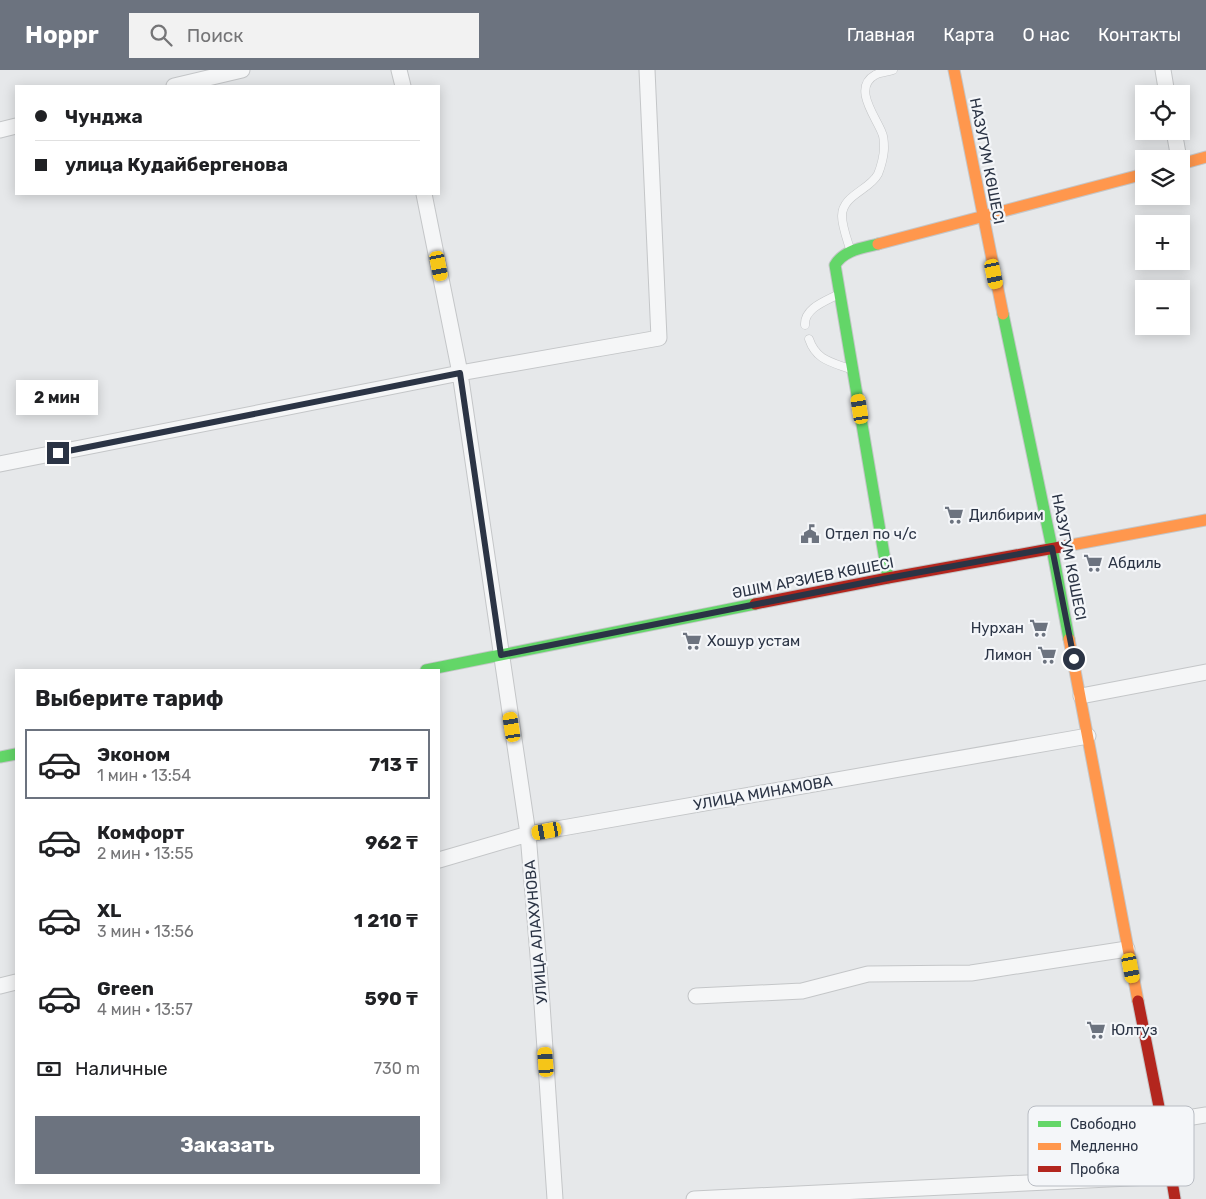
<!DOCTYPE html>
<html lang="ru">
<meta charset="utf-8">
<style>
body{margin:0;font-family:Rubik,sans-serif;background:#f2f2f2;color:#202124;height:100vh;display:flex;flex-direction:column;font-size:19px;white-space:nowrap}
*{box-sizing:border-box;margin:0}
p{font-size:16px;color:#757577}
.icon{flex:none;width:28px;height:28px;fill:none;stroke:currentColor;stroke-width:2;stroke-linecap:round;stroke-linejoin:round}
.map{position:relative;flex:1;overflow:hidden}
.details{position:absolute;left:15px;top:599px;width:425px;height:515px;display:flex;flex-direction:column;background:#fff;border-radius:0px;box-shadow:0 2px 12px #0003}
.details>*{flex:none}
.guide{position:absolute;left:15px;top:15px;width:425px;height:110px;border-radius:0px;box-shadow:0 2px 12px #0003;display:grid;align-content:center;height:110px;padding:0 20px;background:#fff}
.tools{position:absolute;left:1135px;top:15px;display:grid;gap:10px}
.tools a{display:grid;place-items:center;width:55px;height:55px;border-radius:0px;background:#fff;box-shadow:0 2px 12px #0003;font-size:25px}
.end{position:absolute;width:22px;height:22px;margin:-11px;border:6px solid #2b3445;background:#fff;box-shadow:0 0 0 2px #fff}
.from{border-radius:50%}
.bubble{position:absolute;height:35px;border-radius:0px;background:#fff;box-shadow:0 2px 12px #0003;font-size:16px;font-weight:700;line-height:35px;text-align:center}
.car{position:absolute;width:15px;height:30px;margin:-15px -8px;border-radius:6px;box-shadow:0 0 4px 1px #0007;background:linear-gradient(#f5c518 24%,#345 0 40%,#f5c518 0 76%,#345 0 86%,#f5c518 0)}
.guide b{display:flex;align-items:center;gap:18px;height:48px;font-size:19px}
.guide b+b{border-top:1px solid #e0e0e0}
.guide i{width:12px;height:12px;background:#202124}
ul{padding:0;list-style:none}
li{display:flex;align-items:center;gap:15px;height:70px;margin:0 10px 8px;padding:0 10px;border:2px solid transparent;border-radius:0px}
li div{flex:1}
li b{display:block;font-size:19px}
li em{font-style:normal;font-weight:700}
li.on{border-color:#6c737f}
li>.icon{width:45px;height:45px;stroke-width:1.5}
h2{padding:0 20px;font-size:22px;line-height:60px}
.pay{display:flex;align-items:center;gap:12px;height:55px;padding:0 20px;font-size:19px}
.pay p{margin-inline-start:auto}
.cta{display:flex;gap:10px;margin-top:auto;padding:10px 20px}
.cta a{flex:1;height:58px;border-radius:0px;background:#6c737f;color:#fff;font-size:20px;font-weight:700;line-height:58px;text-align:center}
header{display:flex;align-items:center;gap:30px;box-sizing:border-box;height:70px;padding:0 25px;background:#6c737f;color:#fff}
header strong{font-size:24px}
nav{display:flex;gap:28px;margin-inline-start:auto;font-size:18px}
.search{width:350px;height:45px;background:#f2f2f2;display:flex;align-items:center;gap:12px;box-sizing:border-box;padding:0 18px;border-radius:0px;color:#757577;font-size:19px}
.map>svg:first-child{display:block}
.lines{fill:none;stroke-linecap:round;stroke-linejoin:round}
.lane-casing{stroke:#c4c6c8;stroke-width:9}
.street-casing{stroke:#c4c6c8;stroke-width:17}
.fast-casing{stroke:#c4c6c8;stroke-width:13}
.slow-casing{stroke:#c4c6c8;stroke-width:13}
.jam-casing{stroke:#c4c6c8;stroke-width:13}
.lane{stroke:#f5f6f7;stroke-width:8}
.street{stroke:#f5f6f7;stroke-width:15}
.fast{stroke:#63d668;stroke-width:11}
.slow{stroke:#ff974d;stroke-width:11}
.jam{stroke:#b3261e;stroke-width:11}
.route{stroke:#2b3445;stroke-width:6}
.labels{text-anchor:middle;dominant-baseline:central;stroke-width:4.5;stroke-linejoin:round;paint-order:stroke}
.street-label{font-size:15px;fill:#2b3445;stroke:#f4f6f9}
.poi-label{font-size:15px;fill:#2b3445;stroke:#f4f6f9;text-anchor:start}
.key{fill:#f4f6f9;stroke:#b8bcc3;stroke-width:1}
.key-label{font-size:14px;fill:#2b3445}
</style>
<header>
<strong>Hoppr</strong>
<div class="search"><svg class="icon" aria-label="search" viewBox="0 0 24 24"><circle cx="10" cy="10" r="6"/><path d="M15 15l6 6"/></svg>Поиск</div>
<nav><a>Главная</a><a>Карта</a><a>О нас</a><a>Контакты</a></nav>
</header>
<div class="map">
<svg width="1206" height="1129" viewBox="0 0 1206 1129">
<rect width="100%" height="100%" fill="#e6e8ea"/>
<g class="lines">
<g class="lane-casing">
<path id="lane" d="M850,179C847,169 842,156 842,146C842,125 870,120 878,104C881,97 884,85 884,78C884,73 884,67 882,63C876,47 852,18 875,5C880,2 887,2 893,0
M805,255C804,238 826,231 839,224
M809,269C816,290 831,292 850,299"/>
</g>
<g class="street-casing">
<path id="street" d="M399,0L403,16
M1163,0L1167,24
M174,16L242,0
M0,60L16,56
M1174,61L1179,89
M424,124L460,303L528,764L542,934L555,1129
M0,394L460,303L659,268L647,0
M1081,626L1206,602
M439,790L528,764L1088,666
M0,916L16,912
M696,926L802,921L868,904L971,903L1127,879
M1162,1052L1206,1045
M694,1129L1171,1106"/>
</g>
<g class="fast-casing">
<path id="fast" d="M878,174C862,178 844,180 835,195L888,508
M1003,244L1052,478L1069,569
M426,600L755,534
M0,687L16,684"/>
</g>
<g class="slow-casing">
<path id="slow" d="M954,0L1003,244
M1181,94L1206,87
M878,174L1144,104
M1066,476L1206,450
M1069,569L1138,931"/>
</g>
<g class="jam-casing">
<path id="jam" d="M755,534L888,508L1066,476
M1138,931L1162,1052L1175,1129"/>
</g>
<use href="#lane" class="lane"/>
<use href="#street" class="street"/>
<use href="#fast" class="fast"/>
<use href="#slow" class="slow"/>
<use href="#jam" class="jam"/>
</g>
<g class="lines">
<path class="route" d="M58,383L460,303L501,585L888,508L1052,478L1074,589"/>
</g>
<defs>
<g id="supermarket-bare" transform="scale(1.5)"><path d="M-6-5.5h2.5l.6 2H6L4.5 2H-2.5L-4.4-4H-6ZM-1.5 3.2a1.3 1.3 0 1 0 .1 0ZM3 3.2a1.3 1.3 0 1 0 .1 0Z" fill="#6c737f" stroke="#f4f6f9" stroke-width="2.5" paint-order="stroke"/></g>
<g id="civic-bare" transform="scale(1.5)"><path d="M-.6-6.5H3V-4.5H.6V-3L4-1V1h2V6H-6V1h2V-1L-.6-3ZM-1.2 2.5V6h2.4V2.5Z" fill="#6c737f" stroke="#f4f6f9" stroke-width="2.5" paint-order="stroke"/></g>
</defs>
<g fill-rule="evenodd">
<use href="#supermarket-bare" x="954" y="445"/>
<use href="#civic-bare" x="810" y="464"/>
<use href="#supermarket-bare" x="1093" y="493"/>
<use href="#supermarket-bare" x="1039" y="558"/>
<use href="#supermarket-bare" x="692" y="571"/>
<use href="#supermarket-bare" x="1047" y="585"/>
<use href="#supermarket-bare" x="1096" y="960"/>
</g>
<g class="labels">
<g class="street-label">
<text transform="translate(987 91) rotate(79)">НАЗУГУМ КӨШЕСІ</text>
<text transform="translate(1069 487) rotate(79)">НАЗУГУМ КӨШЕСІ</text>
<text transform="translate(813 508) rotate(-11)">ӘШІМ АРЗИЕВ КӨШЕСІ</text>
<text transform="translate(763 723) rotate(-10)">УЛИЦА МИНАМОВА</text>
<text transform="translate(536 862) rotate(-95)">УЛИЦА АЛАХУНОВА</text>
</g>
<g class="poi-label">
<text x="969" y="445">Дилбирим</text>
<text x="825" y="464">Отдел по ч/с</text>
<text x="1108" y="493">Абдиль</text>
<text x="1024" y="558" text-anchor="end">Нурхан</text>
<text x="707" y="571">Хошур устам</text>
<text x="1032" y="585" text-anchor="end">Лимон</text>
<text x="1111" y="960">Юлтуз</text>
</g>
</g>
<rect x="1028" y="1036" width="166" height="80" rx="8" class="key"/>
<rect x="1038" y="1051" width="23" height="6" fill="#63d668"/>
<rect x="1038" y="1073" width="23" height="7" fill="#ff974d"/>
<rect x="1038" y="1096" width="23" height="6" fill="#b3261e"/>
<g class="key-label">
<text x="1070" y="1059">Свободно</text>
<text x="1070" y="1081">Медленно</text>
<text x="1070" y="1104">Пробка</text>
</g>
</svg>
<div class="tools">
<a><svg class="icon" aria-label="locate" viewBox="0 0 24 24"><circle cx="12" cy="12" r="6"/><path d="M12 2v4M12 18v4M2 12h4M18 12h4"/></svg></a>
<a><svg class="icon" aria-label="layers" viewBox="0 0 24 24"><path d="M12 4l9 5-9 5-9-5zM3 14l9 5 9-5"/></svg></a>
<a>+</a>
<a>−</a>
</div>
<i class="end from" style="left:1074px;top:589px"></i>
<i class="end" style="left:58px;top:383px"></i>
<div class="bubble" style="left:16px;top:310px;width:82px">2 мин</div>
<i class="car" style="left:439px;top:196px;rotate:169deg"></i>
<i class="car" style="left:994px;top:204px;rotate:168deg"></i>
<i class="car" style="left:860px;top:339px;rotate:351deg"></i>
<i class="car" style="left:512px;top:657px;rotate:351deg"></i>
<i class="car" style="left:547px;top:761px;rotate:260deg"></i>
<i class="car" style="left:1131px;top:898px;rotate:169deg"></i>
<i class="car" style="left:546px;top:992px;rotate:356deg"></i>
<div class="guide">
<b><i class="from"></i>Чунджа</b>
<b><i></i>улица Кудайбергенова</b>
</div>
<section class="details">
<h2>Выберите тариф</h2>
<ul>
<li class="on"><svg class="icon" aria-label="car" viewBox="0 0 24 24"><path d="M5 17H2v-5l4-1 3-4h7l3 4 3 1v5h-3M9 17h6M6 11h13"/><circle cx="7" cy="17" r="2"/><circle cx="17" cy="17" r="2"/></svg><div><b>Эконом</b><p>1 мин · 13:54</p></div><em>713 ₸</em></li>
<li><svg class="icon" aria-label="car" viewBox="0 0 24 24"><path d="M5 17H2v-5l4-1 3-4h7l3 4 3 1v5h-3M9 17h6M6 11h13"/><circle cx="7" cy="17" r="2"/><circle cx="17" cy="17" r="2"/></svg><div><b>Комфорт</b><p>2 мин · 13:55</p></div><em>962 ₸</em></li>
<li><svg class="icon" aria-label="car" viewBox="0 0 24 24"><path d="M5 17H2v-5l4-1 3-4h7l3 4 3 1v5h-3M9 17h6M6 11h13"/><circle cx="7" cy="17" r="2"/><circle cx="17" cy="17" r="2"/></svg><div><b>XL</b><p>3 мин · 13:56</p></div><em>1 210 ₸</em></li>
<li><svg class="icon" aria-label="car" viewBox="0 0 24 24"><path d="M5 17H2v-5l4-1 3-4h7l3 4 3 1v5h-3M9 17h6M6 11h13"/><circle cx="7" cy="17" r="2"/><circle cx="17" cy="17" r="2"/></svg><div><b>Green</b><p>4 мин · 13:57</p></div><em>590 ₸</em></li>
</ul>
<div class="pay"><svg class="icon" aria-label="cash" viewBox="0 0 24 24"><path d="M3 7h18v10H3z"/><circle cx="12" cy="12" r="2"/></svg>Наличные<p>730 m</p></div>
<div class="cta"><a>Заказать</a></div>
</section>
</div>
